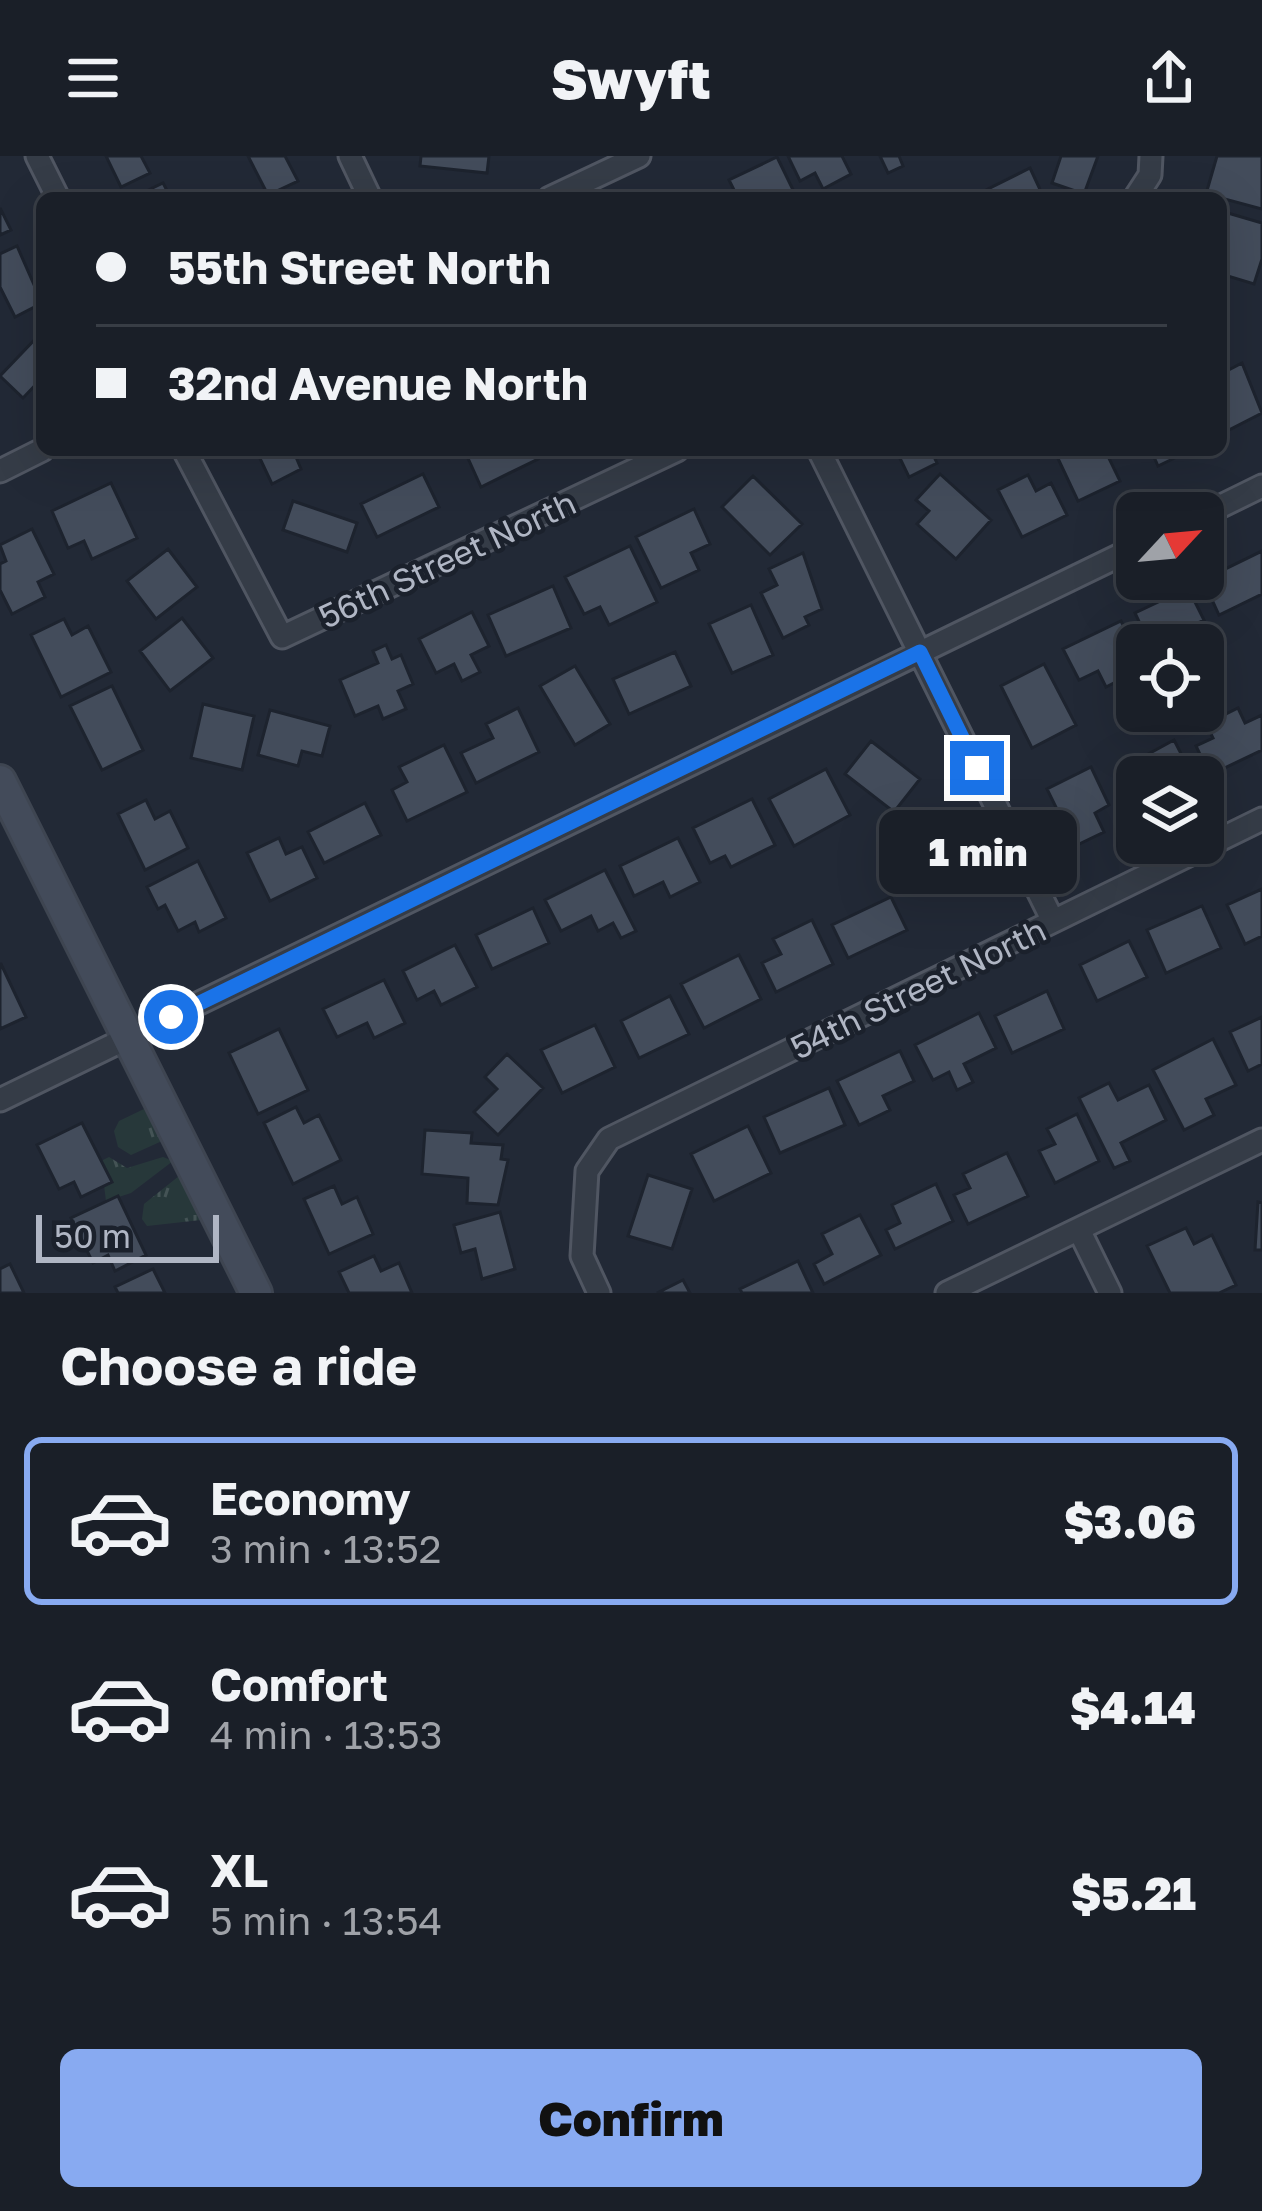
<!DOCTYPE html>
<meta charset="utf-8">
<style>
body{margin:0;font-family:"Golos Text",sans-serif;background:#232730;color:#f1f3f6;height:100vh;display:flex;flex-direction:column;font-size:45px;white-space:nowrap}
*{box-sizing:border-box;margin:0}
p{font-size:39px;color:#9fa2a8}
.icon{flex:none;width:66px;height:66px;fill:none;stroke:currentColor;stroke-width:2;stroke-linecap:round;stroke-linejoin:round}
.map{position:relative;height:1137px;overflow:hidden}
.side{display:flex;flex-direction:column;background:#1a1f28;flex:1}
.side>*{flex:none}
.banner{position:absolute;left:36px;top:36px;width:1191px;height:264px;border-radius:18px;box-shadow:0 12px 48px #0002,0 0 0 3px #383d45;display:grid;align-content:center;height:264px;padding:0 60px;background:#1a1f28}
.needle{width:78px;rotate:64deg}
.buttons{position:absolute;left:1116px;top:336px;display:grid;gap:24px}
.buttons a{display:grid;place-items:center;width:108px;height:108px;border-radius:18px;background:#1a1f28;box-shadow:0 12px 48px #0002,0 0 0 3px #383d45;font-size:60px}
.scale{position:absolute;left:36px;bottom:30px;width:183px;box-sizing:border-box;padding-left:12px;border:6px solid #b0b6c4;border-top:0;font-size:33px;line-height:42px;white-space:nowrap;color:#b0b6c4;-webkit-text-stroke:9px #1b212c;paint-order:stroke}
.end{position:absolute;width:54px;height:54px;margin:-27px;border:15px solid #1a73e8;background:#fff;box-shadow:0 0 0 6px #fff}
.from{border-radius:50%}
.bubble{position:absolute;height:84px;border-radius:18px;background:#1a1f28;box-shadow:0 12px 48px #0002,0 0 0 3px #383d45;font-size:39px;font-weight:800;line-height:84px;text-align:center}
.banner b{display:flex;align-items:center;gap:42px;height:114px;font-size:45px}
.banner b+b{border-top:3px solid #383d45}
.banner i{width:30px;height:30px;background:#f1f3f6}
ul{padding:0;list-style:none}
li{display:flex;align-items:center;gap:36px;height:168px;margin:0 24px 18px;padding:0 36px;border:6px solid transparent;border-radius:18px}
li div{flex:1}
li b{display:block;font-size:45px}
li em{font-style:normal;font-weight:800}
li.selected{border-color:#88aaf1}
li>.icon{width:108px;height:108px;stroke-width:1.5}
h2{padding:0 60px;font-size:54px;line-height:144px}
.primary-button{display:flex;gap:24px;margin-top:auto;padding:24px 60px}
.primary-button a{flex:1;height:138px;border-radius:18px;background:#88aaf1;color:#111;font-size:48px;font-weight:800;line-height:138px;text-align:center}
header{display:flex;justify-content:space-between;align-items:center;height:156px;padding:0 60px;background:#1a1f28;font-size:54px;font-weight:800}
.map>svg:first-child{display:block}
.grass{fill:url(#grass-tufts)}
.building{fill:#434c5b;stroke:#1d232e;stroke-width:3}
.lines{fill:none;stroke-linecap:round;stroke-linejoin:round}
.street-casing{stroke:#505662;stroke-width:27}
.secondary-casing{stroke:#3e4551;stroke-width:36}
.street{stroke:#353c47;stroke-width:21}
.secondary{stroke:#434b5a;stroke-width:30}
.route{stroke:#1a73e8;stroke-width:15}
.labels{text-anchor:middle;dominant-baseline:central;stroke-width:9;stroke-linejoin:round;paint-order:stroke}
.street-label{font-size:33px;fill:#b0b6c4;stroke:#1b212c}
</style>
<header><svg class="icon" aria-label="menu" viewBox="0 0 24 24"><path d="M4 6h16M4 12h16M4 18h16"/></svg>Swyft<svg class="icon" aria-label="share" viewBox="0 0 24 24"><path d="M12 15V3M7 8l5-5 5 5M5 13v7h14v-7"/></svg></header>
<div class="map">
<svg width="1262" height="1137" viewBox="0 0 1262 1137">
<defs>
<pattern id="grass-tufts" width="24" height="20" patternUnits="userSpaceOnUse" patternTransform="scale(3)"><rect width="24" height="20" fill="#27383a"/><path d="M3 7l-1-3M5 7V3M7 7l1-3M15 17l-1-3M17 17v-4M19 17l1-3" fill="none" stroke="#445355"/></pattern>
</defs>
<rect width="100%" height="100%" fill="#222936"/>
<path class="grass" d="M144,953L162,985L131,999L118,991L114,975L119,965Z
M109,1001L127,1012L163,1001L173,1005L131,1037L106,1045L101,1005Z
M179,1020L201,1064L147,1070L142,1063L144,1048Z"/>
<path class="building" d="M106,0H141L150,17L121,31Z
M248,0H285L298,25L268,39Z
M421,0H489L487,17L420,10Z
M788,0H842L851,18L823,33L815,17L800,25Z
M880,0H899L903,10L888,17Z
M1061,0H1098L1084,38L1052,27Z
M1217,0H1262V53L1206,38Z
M777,1L797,42H738L729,24Z
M1030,12L1044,42H970Z
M163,27L171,42H132Z
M0,52L11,74L0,79Z
M1221,55L1262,67V103L1254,128L1221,118Z
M17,90L42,147L15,161L0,131V98Z
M42,176V222L23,242L0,220Z
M1242,207L1262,257L1221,278V218Z
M256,294H293L301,313L272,328Z
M480,294H533L538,303L481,331L467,300Z
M896,294H931L937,307L909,321Z
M1054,294H1105L1120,325L1078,345Z
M1151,294H1191L1158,310Z
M423,318L439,351L377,381L361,348Z
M940,318L991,364L956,403L917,368L929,355L916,344Z
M1028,319L1036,335L1051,327L1067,359L1022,381L998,334Z
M753,320L802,368L770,399L722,351Z
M111,327L137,382L92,403L84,385L68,392L52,355Z
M293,345L357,367L347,396L283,374Z
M694,353L710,388L691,397L699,414L661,432L636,381Z
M32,373L54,418L38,426L45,441L12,458L0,434V408L6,405L0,389Z
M630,390L657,446L609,469L600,451L584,458L565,421Z
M168,393L197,431L156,463L127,425Z
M1262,395V438L1219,459L1203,424Z
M803,397L822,453L805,461L809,469L783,482L761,437L777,429L769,413Z
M553,430L571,472L506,500L488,459Z
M1188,432L1204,464L1150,489L1135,457Z
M751,449L773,499L732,517L709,468Z
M472,456L489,490L471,499L480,516L462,525L454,508L436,517L419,483Z
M182,462L213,502L170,535L140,495Z
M64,463L72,479L88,470L111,516L61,541L31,479Z
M1121,465L1137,497V515L1106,531L1098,515L1079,524L1063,493Z
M386,489L392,503L401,499L413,528L398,535L406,553L383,563L378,550L355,560L340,524L378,507L373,495Z
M675,496L691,530L629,558L613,523Z
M1044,508L1076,569L1032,592L1001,530Z
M575,510L610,568L575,589L540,530Z
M112,530L143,594L102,614L70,550Z
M203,548L254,560L242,614L191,602Z
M518,552L539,596L476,627L461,597L493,582L486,568Z
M1238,552L1245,567L1262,559V594L1210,619L1196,590L1213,582L1206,568Z
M270,554L330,570L322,600L302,595L298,610L258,599Z
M1174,584L1193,621H1137V651L1117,615Z
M871,585L920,623L894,656L845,618Z
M444,589L467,636L407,665L392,634L407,626L399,611Z
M1091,611L1109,649L1095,657L1104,676L1075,690L1047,633Z
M826,613L850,659L794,690L769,643Z
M752,643L775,689L731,711L725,700L710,707L693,672Z
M146,644L155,663L170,655L188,692L145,714L118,658Z
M365,647L381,679L324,707L308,676Z
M957,680L961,737L926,739L924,720L906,722L903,684Z
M279,682L286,698L302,691L317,722L270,745L247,697Z
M678,682L700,726L670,741L663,726L634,740L620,710Z
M198,705L226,762L199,776L195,766L178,775L165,749L158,753L147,731Z
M605,714L636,775L621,782L613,767L598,775L591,760L561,775L545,744Z
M1262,733V780L1245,788L1227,749Z
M891,741L907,774L848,802L832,769Z
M1202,750L1221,792L1166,817L1147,774Z
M533,752L549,787L492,813L476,779Z
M812,764L833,808L776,836L762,807L781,798L773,783Z
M1129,785L1147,821L1097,845L1080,809Z
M455,789L477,831L441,849L434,835L417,844L403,815Z
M739,799L761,843L704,872L681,828Z
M1,808L26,861L0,873V808Z
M384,824L405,867L374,882L367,867L337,881L323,853Z
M1047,835L1064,873L1012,897L995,860Z
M670,840L689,878L639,902L621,865Z
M979,857L996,892L964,908L973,926L957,934L949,916L933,924L915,889Z
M1262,861V908L1248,915L1230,876Z
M595,869L615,911L562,937L541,894Z
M279,873L308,934L258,958L229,897Z
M1213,883L1236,929L1206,943L1214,959L1184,974L1153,914Z
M900,895L914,925L883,940L890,954L859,969L837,925Z
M507,898L543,932L498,979L474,956L497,933L485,921Z
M1109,927L1118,944L1149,929L1166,964L1121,987L1130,1005L1114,1012L1079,942Z
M829,932L845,969L780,997L764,961Z
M296,951L304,967L319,959L341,1004L293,1028L264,967Z
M1077,958L1099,1005L1055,1027L1039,995L1055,988L1047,973Z
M82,967L112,1026L81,1041L74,1026L59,1033L37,989Z
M748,970L771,1017L714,1045L691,998Z
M425,974L472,977L471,987L503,989L501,1003L508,1004L498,1049L467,1047L468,1022L422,1018Z
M1007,997L1028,1040L968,1068L954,1039L970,1032L963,1018Z
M648,1019L692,1033L672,1093L628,1080Z
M936,1028L953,1065L895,1093L886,1074L900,1067L892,1049Z
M334,1030L342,1048L357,1041L373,1078L329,1098L304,1043Z
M118,1040L146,1099L115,1115L108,1099L93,1107L71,1062Z
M1258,1046L1262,1047V1094H1255Z
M500,1056L515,1113L482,1123L475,1093L461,1097L454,1069Z
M860,1059L881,1099L824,1128L814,1108L832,1098L822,1078Z
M1186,1072L1194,1088L1212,1079L1236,1129L1219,1137H1170L1147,1090Z
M374,1100L381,1115L399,1107L412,1137H349L339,1116Z
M798,1105L813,1137H742L740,1133Z
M10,1108L24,1137H0V1113Z
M153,1113L165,1137H118L115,1131Z
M683,1124L690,1137H657Z"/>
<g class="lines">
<g class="street-casing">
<path id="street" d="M37,0L58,42
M350,0L370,42
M550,42L639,0
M1135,42L1150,19L1151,0
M184,294L282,481L677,294
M819,294L1053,765
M0,315L42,294
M1203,359L1262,330
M0,944L1137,391
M1079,1074L1110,1137
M599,1137L582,1100L587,1015L609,983L1262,663
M947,1137L1262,984"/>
</g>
<g class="secondary-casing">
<path id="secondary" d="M0,625L256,1137"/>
</g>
<use href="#street" class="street"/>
<use href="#secondary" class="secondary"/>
</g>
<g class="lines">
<path class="route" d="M171,861L920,496L977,612"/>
</g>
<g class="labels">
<g class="street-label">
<text transform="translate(447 403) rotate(-25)">56th Street North</text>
<text transform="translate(918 832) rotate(-26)">54th Street North</text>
</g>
</g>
</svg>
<div class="buttons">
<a><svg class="needle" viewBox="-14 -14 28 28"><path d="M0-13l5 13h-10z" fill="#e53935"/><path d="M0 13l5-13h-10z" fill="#9fa2a8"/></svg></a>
<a><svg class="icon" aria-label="locate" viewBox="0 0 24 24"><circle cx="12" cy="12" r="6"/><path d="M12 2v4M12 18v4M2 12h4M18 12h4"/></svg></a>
<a><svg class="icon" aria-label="layers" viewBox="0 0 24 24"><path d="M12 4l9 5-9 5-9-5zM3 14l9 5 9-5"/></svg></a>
</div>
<div class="scale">50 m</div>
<i class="end from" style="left:171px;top:861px"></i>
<i class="end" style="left:977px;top:612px"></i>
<div class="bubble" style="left:879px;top:654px;width:198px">1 min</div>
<div class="banner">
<b><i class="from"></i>55th Street North</b>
<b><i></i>32nd Avenue North</b>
</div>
</div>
<section class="side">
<h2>Choose a ride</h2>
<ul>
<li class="selected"><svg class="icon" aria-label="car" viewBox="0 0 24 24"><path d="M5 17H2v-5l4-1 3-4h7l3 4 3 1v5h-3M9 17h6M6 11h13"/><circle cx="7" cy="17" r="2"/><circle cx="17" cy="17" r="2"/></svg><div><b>Economy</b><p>3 min · 13:52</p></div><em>$3.06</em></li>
<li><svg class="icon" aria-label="car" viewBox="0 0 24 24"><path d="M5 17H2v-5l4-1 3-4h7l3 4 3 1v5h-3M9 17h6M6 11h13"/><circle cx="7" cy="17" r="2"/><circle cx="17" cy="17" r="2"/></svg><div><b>Comfort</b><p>4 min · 13:53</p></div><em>$4.14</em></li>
<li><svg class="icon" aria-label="car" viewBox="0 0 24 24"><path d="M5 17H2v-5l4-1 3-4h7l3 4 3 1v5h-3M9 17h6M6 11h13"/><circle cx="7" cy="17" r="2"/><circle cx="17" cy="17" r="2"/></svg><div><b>XL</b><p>5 min · 13:54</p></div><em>$5.21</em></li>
</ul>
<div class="primary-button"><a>Confirm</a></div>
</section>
